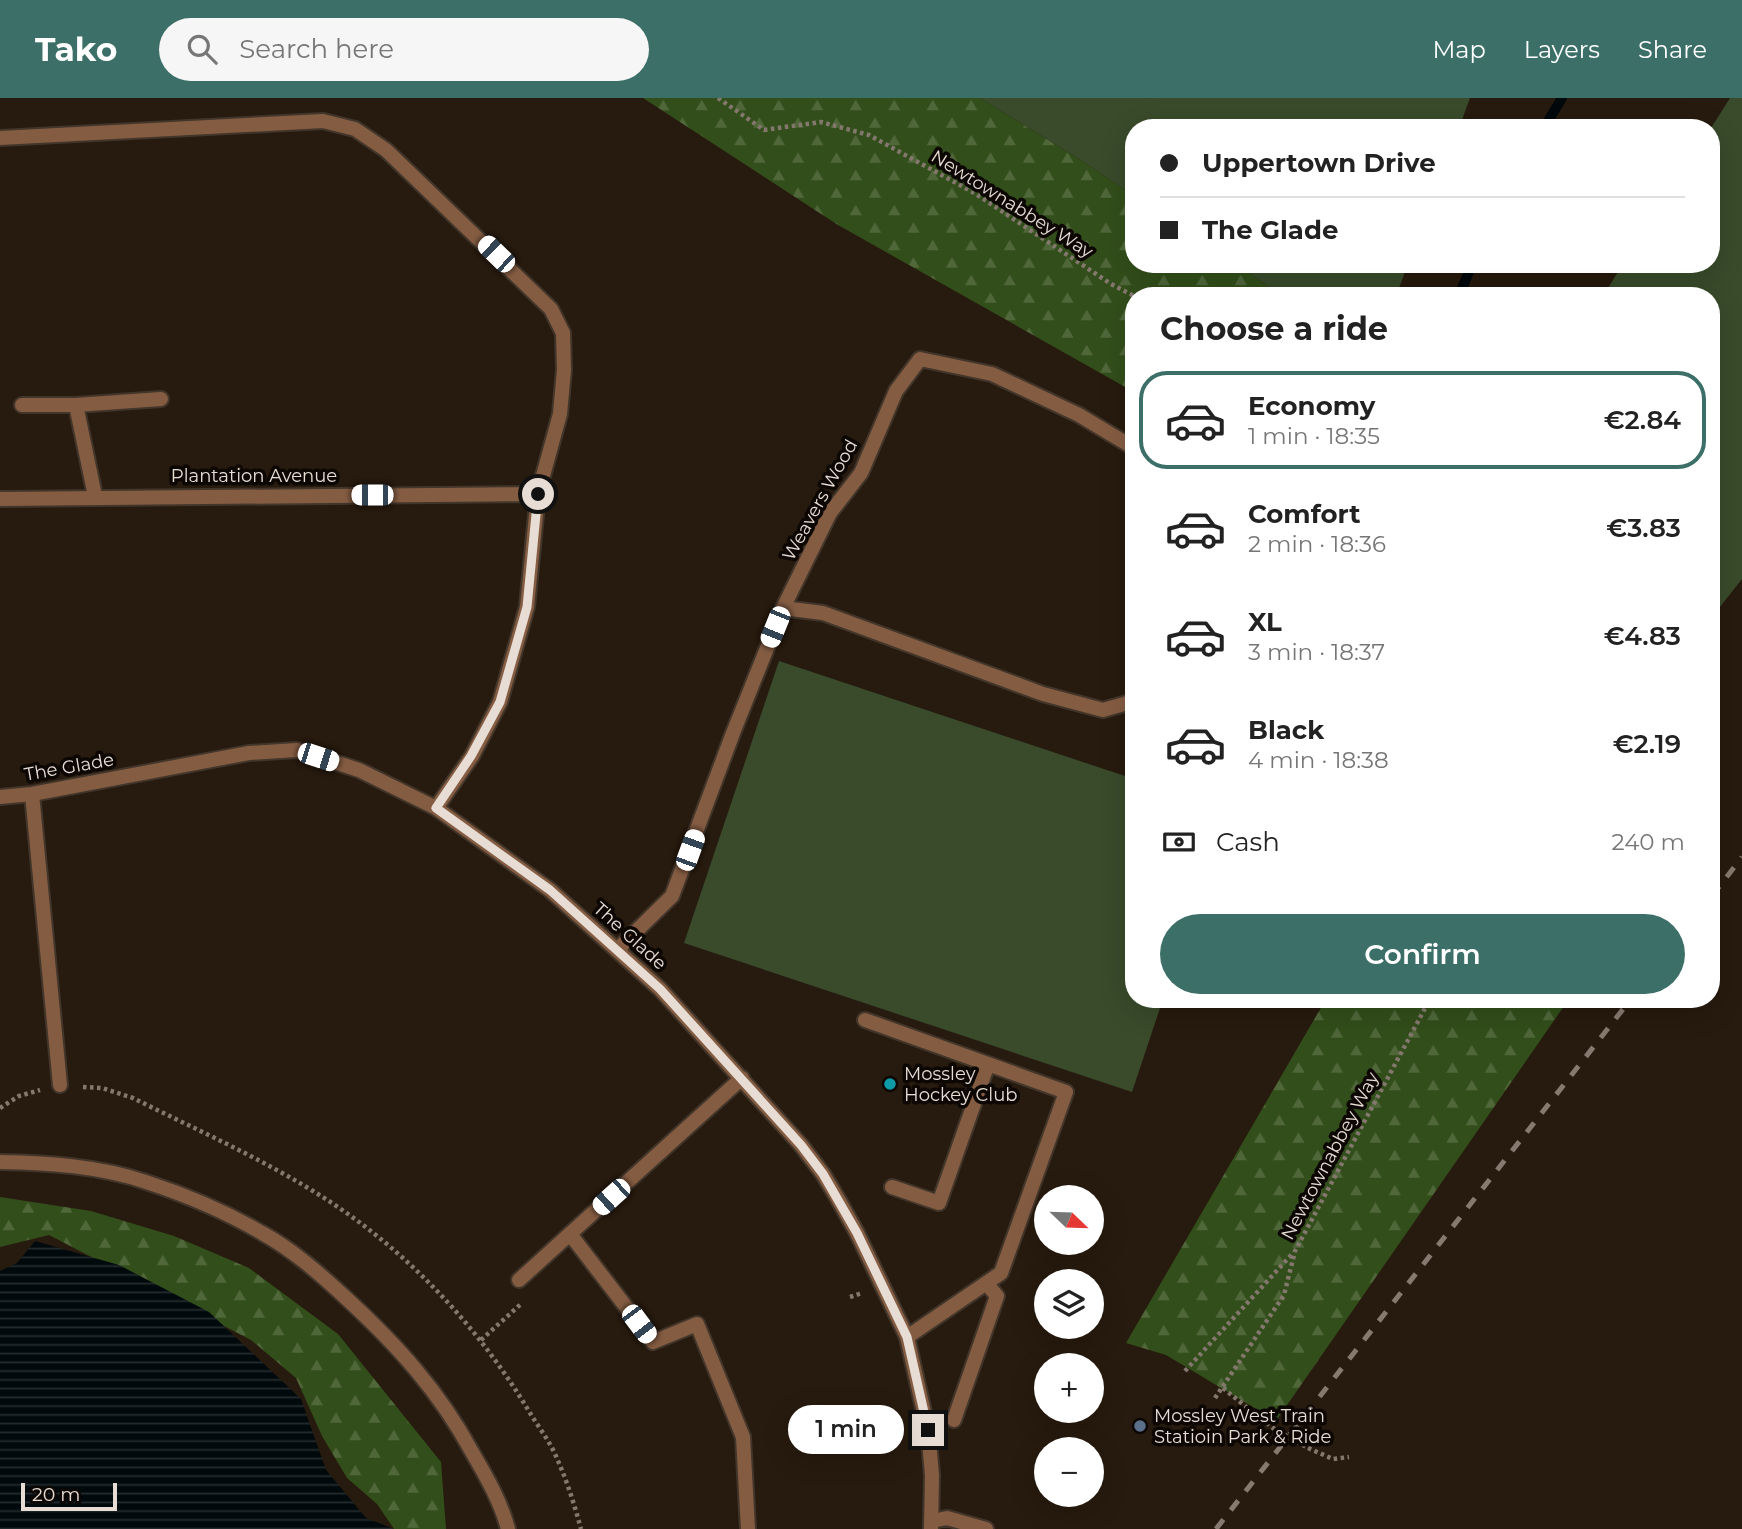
<!DOCTYPE html>
<meta charset="utf-8">
<style>
body{margin:0;font-family:Montserrat,sans-serif;background:#f6f6f6;color:#222;height:100vh;display:flex;flex-direction:column;font-size:26px;white-space:nowrap}
*{box-sizing:border-box;margin:0}
p{font-size:23px;color:#767676}
.icon{flex:none;width:38px;height:38px;fill:none;stroke:currentColor;stroke-width:2;stroke-linecap:round;stroke-linejoin:round}
.map{position:relative;flex:1;overflow:hidden}
.drawer{position:absolute;left:1125px;top:189px;width:595px;height:721px;display:flex;flex-direction:column;background:#fff;border-radius:28px;box-shadow:0 7px 28px #0002}
.drawer>*{flex:none}
.guide{position:absolute;left:1125px;top:21px;width:595px;height:154px;border-radius:28px;box-shadow:0 7px 28px #0002;display:grid;align-content:center;height:154px;padding:0 35px;background:#fff}
.needle{width:46px;rotate:113deg}
.buttons{position:absolute;left:1034px;top:1087px;display:grid;gap:14px}
.buttons a{display:grid;place-items:center;width:70px;height:70px;border-radius:50%;background:#fff;box-shadow:0 7px 28px #0002;font-size:35px}
.scale{position:absolute;left:21px;bottom:18px;width:96px;box-sizing:border-box;padding-left:7px;border:4px solid #e7ddd5;border-top:0;font-size:19px;line-height:24px;white-space:nowrap;color:#e7ddd5;-webkit-text-stroke:5px #0c0703;paint-order:stroke}
.end{position:absolute;width:32px;height:32px;margin:-16px;border:9px solid #e7ddd5;background:#111;box-shadow:0 0 0 4px #111}
.from{border-radius:50%}
.bubble{position:absolute;height:49px;border-radius:24px;background:#fff;box-shadow:0 7px 28px #0002;font-size:23px;font-weight:600;line-height:49px;text-align:center}
.car{position:absolute;width:21px;height:42px;margin:-21px -10px;border-radius:9px;box-shadow:0 0 5px 2px #0007;background:linear-gradient(#fff 24%,#345 0 40%,#fff 0 76%,#345 0 86%,#fff 0)}
.guide b{display:flex;align-items:center;gap:24px;height:66px;font-size:26px}
.guide b+b{border-top:2px solid #e0e0e0}
.guide i{width:18px;height:18px;background:#222}
ul{padding:0;list-style:none}
li{display:flex;align-items:center;gap:21px;height:98px;margin:0 14px 10px;padding:0 21px;border:4px solid transparent;border-radius:28px}
li div{flex:1}
li b{display:block;font-size:26px}
li em{font-style:normal;font-weight:600}
li.on{border-color:#3c6f67}
li>.icon{width:63px;height:63px;stroke-width:1.5}
h2{padding:0 35px;font-size:32px;line-height:84px}
.pay{display:flex;align-items:center;gap:18px;height:77px;padding:0 35px;font-size:26px}
.pay p{margin-inline-start:auto}
.button{display:flex;gap:14px;margin-top:auto;padding:14px 35px}
.button a{flex:1;height:80px;border-radius:42px;background:#3c6f67;color:#fff;font-size:28px;font-weight:600;line-height:80px;text-align:center}
header{display:flex;align-items:center;gap:42px;box-sizing:border-box;height:98px;padding:0 35px;background:#3c6f67;color:#fff}
header strong{font-size:33px}
nav{display:flex;gap:38px;margin-inline-start:auto;font-size:24px}
.search{width:490px;height:63px;background:#f6f6f6;display:flex;align-items:center;gap:18px;box-sizing:border-box;padding:0 24px;border-radius:38px;color:#767676;font-size:26px}
.map>svg:first-child{display:block}
.green{fill:#394b2b}
.forest{fill:url(#forest-firs)}
.water{fill:url(#water-rules)}
.lines{fill:none;stroke-linecap:round;stroke-linejoin:round}
.stream{stroke:#00090c;stroke-width:10}
.service-casing{stroke:#42352a;stroke-width:18}
.minor-casing{stroke:#42352a;stroke-width:18}
.tertiary-casing{stroke:#42352a;stroke-width:18}
.path{stroke:#84786e;stroke-width:4.5;stroke-dasharray:3.5 3.5;stroke-linecap:butt}
.service{stroke:#845c42;stroke-width:14}
.minor{stroke:#845c42;stroke-width:14}
.tertiary{stroke:#845c42;stroke-width:14}
.rail{stroke:#867a70;stroke-width:5;stroke-dasharray:12 12;stroke-linecap:butt}
.path-bridge{stroke:#84786e;stroke-width:4.5;stroke-dasharray:3.5 3.5;stroke-linecap:butt}
.route{stroke:#e7ddd5;stroke-width:9}
.culture-dot{fill:#0f9aa8;stroke:#0c0703;stroke-width:2.5}
.service-dot{fill:#5c6f8a;stroke:#0c0703;stroke-width:2.5}
.labels{text-anchor:middle;dominant-baseline:central;stroke-width:7;stroke-linejoin:round;paint-order:stroke}
.street-label{font-size:18px;fill:#e7ddd5;stroke:#0c0703}
.poi-label{font-size:18px;fill:#e7ddd5;stroke:#0c0703;text-anchor:start}
</style>
<header>
<strong>Tako</strong>
<div class="search"><svg class="icon" aria-label="search" viewBox="0 0 24 24"><circle cx="10" cy="10" r="6"/><path d="M15 15l6 6"/></svg>Search here</div>
<nav><a>Map</a><a>Layers</a><a>Share</a></nav>
</header>
<div class="map">
<svg width="1742" height="1431" viewBox="0 0 1742 1431">
<defs>
<pattern id="forest-firs" width="22" height="20" patternUnits="userSpaceOnUse" patternTransform="scale(1.75)"><rect width="22" height="20" fill="#324e1a"/><path d="M5 1l3.5 6h-7zM16 11l3.5 6h-7z" fill="#50673a"/></pattern>
<pattern id="water-rules" width="6" height="5" patternUnits="userSpaceOnUse" patternTransform="scale(1.75)"><rect width="6" height="5" fill="#00090c"/><path d="M0 2.5h6" fill="none" stroke="#252c2e"/></pattern>
</defs>
<rect width="100%" height="100%" fill="#271a0e"/>
<path class="green" d="M980,0H1470L1459,30H1134V98L1079,61Z
M1730,0H1742V481L1712,519V198H1603L1623,166H1712L1711,30Z
M1236,166H1408L1396,198H1282Z
M779,563L1134,681V901H1163L1132,994L684,845Z"/>
<path class="forest" d="M643,0H980L1079,61L1134,98V166H1236L1282,198H1134V294L838,127Z
M1326,901H1569L1276,1323L1166,1257L1126,1245Z
M0,1099L91,1113L174,1138L249,1170L338,1236L441,1364L446,1431H394L377,1406L347,1380L322,1338L296,1280L251,1242L49,1137L0,1149Z"/>
<path class="water" d="M35,1143L119,1167L209,1214L301,1301L326,1372L366,1420L394,1431H0V1173L17,1165Z"/>
<g class="lines">
<path class="stream" d="M1544,30L1562,0
M1459,198L1472,166"/>
<g class="service-casing">
<path id="service" d="M865,922L1066,994L1001,1175L907,1239
M892,1089L939,1105L988,966
M570,1136L653,1244L697,1226L743,1339L748,1431
M954,1322L997,1198L986,1185
M932,1423L947,1420L986,1431"/>
</g>
<g class="minor-casing">
<path id="minor" d="M0,40L323,23L355,31L386,52L551,211L563,235L564,272L560,316L538,396L527,509L500,604L472,658L436,710
M22,307H76L161,301
M76,307L95,398
M0,401L538,396
M783,510L823,515L1043,596L1103,612L1134,603
M32,696L60,987
M0,699L32,696L249,655L297,652L359,672L436,710L550,792L660,891L801,1047L823,1076L838,1101L857,1135L907,1239L928,1332L932,1377L931,1431
M617,852L672,798L733,635L783,510L830,415L861,375L896,293L920,261L992,276L1079,317L1134,350
M519,1182L742,980"/>
</g>
<g class="tertiary-casing">
<path id="tertiary" d="M0,1064C48,1065 100,1068 146,1084C186,1097 226,1114 262,1135C293,1152 320,1176 346,1200C397,1247 439,1293 472,1354C486,1378 501,1404 508,1431"/>
</g>
<path class="path" d="M718,0L764,32L821,24L869,37L976,96L1111,186L1134,198
M83,989L102,990L133,1000C193,1030 256,1058 313,1093C402,1147 477,1226 530,1315C538,1328 548,1341 555,1356C566,1380 574,1405 581,1431
M0,1010L19,998L40,992
M850,1199L862,1195
M481,1242L522,1205
M1185,1273L1293,1155
M1223,1290L1250,1312
M1215,1300L1284,1197L1295,1153L1430,901
M1308,1350L1333,1361L1349,1359"/>
<use href="#service" class="service"/>
<use href="#minor" class="minor"/>
<use href="#tertiary" class="tertiary"/>
<path class="rail" d="M1712,798L1742,759
M1216,1431L1631,901"/>
<path class="path-bridge" d="M1250,1312L1273,1330L1308,1350"/>
</g>
<g class="lines">
<path class="route" d="M538,396L527,509L500,604L471,658L436,710L550,792L660,891L801,1047L823,1076L857,1135L907,1239L928,1332"/>
</g>
<circle class="culture-dot" cx="890" cy="986" r="7"/>
<circle class="service-dot" cx="1140" cy="1328" r="7"/>
<g class="labels">
<g class="street-label">
<text transform="translate(1012 106) rotate(32)">Newtownabbey Way</text>
<text x="254" y="378">Plantation Avenue</text>
<text transform="translate(820 402) rotate(-61)">Weavers Wood</text>
<text transform="translate(69 669) rotate(-10)">The Glade</text>
<text transform="translate(630 838) rotate(42)">The Glade</text>
<text transform="translate(1330 1058) rotate(-62)">Newtownabbey Way</text>
</g>
<g class="poi-label">
<text x="904" y="976">Mossley<tspan x="904" dy="21">Hockey Club</tspan></text>
<text x="1154" y="1318">Mossley West Train<tspan x="1154" dy="21">Statioin Park &amp; Ride</tspan></text>
</g>
</g>
</svg>
<div class="buttons">
<a><svg class="needle" viewBox="-14 -14 28 28"><path d="M0-13l5 13h-10z" fill="#e53935"/><path d="M0 13l5-13h-10z" fill="#767676"/></svg></a>
<a><svg class="icon" aria-label="layers" viewBox="0 0 24 24"><path d="M12 4l9 5-9 5-9-5zM3 14l9 5 9-5"/></svg></a>
<a>+</a>
<a>−</a>
</div>
<div class="scale">20 m</div>
<i class="end from" style="left:538px;top:396px"></i>
<i class="end" style="left:928px;top:1332px"></i>
<div class="bubble" style="left:788px;top:1307px;width:116px">1 min</div>
<i class="car" style="left:496px;top:156px;rotate:314deg"></i>
<i class="car" style="left:372px;top:397px;rotate:270deg"></i>
<i class="car" style="left:775px;top:529px;rotate:202deg"></i>
<i class="car" style="left:318px;top:659px;rotate:108deg"></i>
<i class="car" style="left:690px;top:752px;rotate:20deg"></i>
<i class="car" style="left:611px;top:1099px;rotate:228deg"></i>
<i class="car" style="left:639px;top:1226px;rotate:143deg"></i>
<div class="guide">
<b><i class="from"></i>Uppertown Drive</b>
<b><i></i>The Glade</b>
</div>
<section class="drawer">
<h2>Choose a ride</h2>
<ul>
<li class="on"><svg class="icon" aria-label="car" viewBox="0 0 24 24"><path d="M5 17H2v-5l4-1 3-4h7l3 4 3 1v5h-3M9 17h6M6 11h13"/><circle cx="7" cy="17" r="2"/><circle cx="17" cy="17" r="2"/></svg><div><b>Economy</b><p>1 min · 18:35</p></div><em>€2.84</em></li>
<li><svg class="icon" aria-label="car" viewBox="0 0 24 24"><path d="M5 17H2v-5l4-1 3-4h7l3 4 3 1v5h-3M9 17h6M6 11h13"/><circle cx="7" cy="17" r="2"/><circle cx="17" cy="17" r="2"/></svg><div><b>Comfort</b><p>2 min · 18:36</p></div><em>€3.83</em></li>
<li><svg class="icon" aria-label="car" viewBox="0 0 24 24"><path d="M5 17H2v-5l4-1 3-4h7l3 4 3 1v5h-3M9 17h6M6 11h13"/><circle cx="7" cy="17" r="2"/><circle cx="17" cy="17" r="2"/></svg><div><b>XL</b><p>3 min · 18:37</p></div><em>€4.83</em></li>
<li><svg class="icon" aria-label="car" viewBox="0 0 24 24"><path d="M5 17H2v-5l4-1 3-4h7l3 4 3 1v5h-3M9 17h6M6 11h13"/><circle cx="7" cy="17" r="2"/><circle cx="17" cy="17" r="2"/></svg><div><b>Black</b><p>4 min · 18:38</p></div><em>€2.19</em></li>
</ul>
<div class="pay"><svg class="icon" aria-label="cash" viewBox="0 0 24 24"><path d="M3 7h18v10H3z"/><circle cx="12" cy="12" r="2"/></svg>Cash<p>240 m</p></div>
<div class="button"><a>Confirm</a></div>
</section>
</div>
